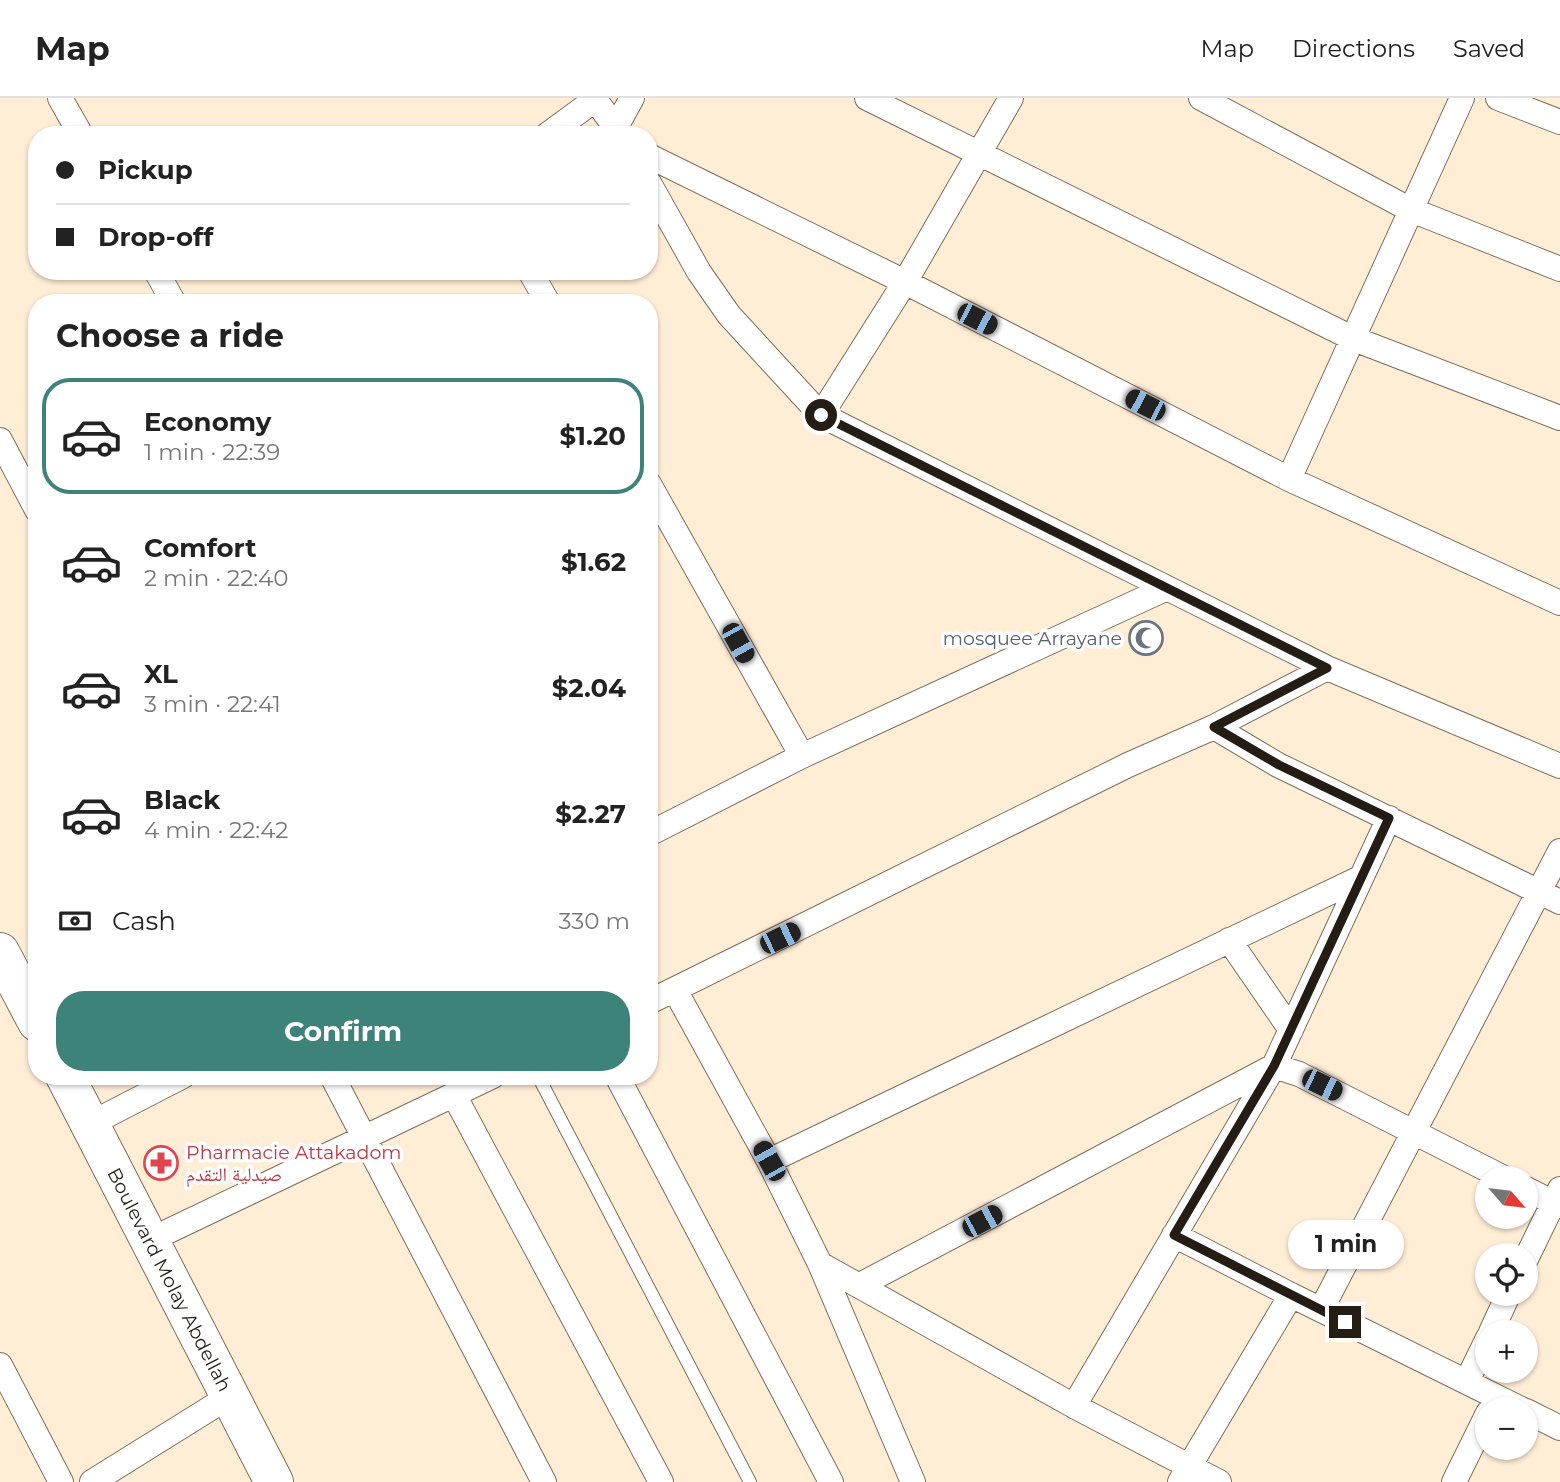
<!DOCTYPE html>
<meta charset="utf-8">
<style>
body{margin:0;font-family:Montserrat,"Noto Naskh Arabic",sans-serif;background:#f2f2f2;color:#222;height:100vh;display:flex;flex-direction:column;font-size:26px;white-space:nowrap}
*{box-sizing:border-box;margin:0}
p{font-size:23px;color:#767676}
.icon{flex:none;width:38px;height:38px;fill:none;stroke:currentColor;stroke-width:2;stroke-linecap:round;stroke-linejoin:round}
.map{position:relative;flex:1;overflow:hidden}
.side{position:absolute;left:28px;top:196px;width:630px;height:791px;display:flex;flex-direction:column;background:#fff;border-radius:28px;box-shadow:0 2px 5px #0004}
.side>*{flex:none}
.guide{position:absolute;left:28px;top:28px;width:630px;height:154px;border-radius:28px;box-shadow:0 2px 5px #0004;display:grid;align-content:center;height:154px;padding:0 28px;background:#fff}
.needle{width:46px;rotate:118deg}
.tools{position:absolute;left:1475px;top:1068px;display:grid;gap:14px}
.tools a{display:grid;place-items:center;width:63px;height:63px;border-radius:50%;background:#fff;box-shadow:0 2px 5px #0004;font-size:35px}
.end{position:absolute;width:32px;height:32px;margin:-16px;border:9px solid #231d15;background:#fff;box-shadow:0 0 0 4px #fff}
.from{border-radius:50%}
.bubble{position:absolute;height:49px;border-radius:24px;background:#fff;box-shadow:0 2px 5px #0004;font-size:23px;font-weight:700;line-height:49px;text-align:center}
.car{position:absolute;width:21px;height:42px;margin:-21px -10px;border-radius:9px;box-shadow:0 0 5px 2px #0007;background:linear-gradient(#222 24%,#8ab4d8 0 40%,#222 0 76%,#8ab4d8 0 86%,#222 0)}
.guide b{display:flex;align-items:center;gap:24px;height:66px;font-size:26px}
.guide b+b{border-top:2px solid #e0e0e0}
.guide i{width:18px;height:18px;background:#222}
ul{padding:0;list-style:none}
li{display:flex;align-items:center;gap:21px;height:116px;margin:0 14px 10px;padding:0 14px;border:4px solid transparent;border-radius:28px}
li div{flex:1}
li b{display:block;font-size:26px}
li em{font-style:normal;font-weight:700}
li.selected{border-color:#3e8379}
li>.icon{width:63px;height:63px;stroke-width:1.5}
h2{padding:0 28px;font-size:32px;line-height:84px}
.pay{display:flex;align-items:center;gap:18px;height:77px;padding:0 28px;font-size:26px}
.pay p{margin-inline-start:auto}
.action{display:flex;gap:14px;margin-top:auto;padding:14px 28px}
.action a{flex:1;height:80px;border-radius:28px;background:#3e8379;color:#fff;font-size:28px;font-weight:700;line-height:80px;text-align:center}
header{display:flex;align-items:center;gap:42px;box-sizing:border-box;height:98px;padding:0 35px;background:#fff;border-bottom:2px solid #e0e0e0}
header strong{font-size:33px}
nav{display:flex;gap:38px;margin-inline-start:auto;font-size:24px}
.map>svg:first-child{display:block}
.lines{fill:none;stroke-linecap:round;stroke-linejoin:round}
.lane-casing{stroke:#7f6f5c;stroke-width:14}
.street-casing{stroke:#7f6f5c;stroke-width:26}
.primary-casing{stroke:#7f6f5c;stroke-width:40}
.lane{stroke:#fff;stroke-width:12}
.street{stroke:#fff;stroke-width:24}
.primary{stroke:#fff;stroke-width:38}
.route{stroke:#231d15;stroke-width:9}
.labels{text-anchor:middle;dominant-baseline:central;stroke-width:7;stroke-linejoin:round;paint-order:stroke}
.worship-label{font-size:19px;fill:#5b616d;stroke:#fff;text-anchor:end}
.health-label{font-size:19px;fill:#be3a42;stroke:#fff;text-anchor:start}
.street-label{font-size:19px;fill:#231d15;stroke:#fff}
</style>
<header>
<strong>Map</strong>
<nav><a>Map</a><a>Directions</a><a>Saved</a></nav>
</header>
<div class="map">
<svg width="1560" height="1384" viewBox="0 0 1560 1384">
<rect width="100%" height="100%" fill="#ffedd6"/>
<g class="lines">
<g class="lane-casing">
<path id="lane" d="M538,978L750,1384"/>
</g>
<g class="street-casing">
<path id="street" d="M60,0L81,37
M594,0L621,37
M867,0L1354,241L1560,320
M1201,0L1409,111L1560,171
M1498,0L1560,24
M616,29L632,0
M547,37L596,1
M649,58L905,184L1289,381L1560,505
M649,85L699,174L729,217L821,317L1327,570L1560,668
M156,173L174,205
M530,173L548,205
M821,317L905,184L1011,0
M0,342L37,412
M1289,381L1462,0
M649,386L802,658
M1214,629L1278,667L1560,804
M649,736L802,658L1165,491
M1229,842L1291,932
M675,892L769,1063L820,1166L913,1384
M649,904L1128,667L1214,629L1327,570
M332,978L544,1384
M617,978L831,1384
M454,997L661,1384
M90,1026L183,978
M769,1063L1360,780
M1526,1091L1560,1108
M1174,1137L1291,1197
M150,1142L493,978
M1526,1161L1560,1091
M820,1166L1074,1308L1219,1384
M860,1187L1274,968L1299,976L1504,1080
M1321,1212L1560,753
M1491,1234L1509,1195
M0,1267L61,1384
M1467,1283L1488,1240
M1074,1308L1274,968L1389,720
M1526,1313L1560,1330
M92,1384L230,1298
M1180,1384L1291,1197L1521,1311
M1454,1384L1488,1315"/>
</g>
<g class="primary-casing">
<g id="primary">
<path d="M0,854L37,924"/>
<path id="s1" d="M65,978L274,1384"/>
</g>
</g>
<use href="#lane" class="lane"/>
<use href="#street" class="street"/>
<use href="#primary" class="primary"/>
</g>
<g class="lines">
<path class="route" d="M821,317L1327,570L1214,629L1279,667L1389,720L1274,968L1174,1137L1345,1224"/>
</g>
<defs>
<g id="mosque-ring" transform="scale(1.75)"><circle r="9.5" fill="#fff" stroke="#6b7280" stroke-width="1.5"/><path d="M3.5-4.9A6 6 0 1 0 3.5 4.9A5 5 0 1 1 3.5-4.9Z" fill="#6b7280"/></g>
<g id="pharmacy-ring" transform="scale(1.75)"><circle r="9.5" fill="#fff" stroke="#e0444e" stroke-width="1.5"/><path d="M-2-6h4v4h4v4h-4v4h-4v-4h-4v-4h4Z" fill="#e0444e"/></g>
</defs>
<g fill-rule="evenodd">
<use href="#mosque-ring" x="1146" y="540"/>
<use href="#pharmacy-ring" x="161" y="1065"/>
</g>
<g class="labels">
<g class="worship-label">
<text x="1122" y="540">mosquee Arrayane</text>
</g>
<g class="health-label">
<text x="186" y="1054">Pharmacie Attakadom<tspan x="186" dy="22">صيدلية التقدم</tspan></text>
</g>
<g class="street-label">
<text stroke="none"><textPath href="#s1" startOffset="229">Boulevard Molay Abdellah</textPath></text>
</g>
</g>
</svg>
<div class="tools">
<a><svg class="needle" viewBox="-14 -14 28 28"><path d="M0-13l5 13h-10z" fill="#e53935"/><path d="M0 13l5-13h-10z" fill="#767676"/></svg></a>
<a><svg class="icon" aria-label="locate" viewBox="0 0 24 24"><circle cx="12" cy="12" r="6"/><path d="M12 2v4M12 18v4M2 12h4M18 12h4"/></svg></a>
<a>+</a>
<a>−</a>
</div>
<i class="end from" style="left:821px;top:317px"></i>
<i class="end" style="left:1345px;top:1224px"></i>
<div class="bubble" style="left:1288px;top:1122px;width:116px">1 min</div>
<i class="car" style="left:977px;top:221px;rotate:117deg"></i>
<i class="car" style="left:1145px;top:307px;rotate:297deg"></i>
<i class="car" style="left:738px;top:545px;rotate:151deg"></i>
<i class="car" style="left:780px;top:840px;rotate:64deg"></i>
<i class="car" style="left:1322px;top:987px;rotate:116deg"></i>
<i class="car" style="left:769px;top:1063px;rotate:331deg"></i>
<i class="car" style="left:982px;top:1123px;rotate:62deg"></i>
<div class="guide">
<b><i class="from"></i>Pickup</b>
<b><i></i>Drop-off</b>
</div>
<section class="side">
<h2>Choose a ride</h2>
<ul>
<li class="selected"><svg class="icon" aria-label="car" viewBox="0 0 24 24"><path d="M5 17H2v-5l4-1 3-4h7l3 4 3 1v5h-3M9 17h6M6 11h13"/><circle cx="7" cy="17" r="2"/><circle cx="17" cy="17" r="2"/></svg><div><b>Economy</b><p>1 min · 22:39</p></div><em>$1.20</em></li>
<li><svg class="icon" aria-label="car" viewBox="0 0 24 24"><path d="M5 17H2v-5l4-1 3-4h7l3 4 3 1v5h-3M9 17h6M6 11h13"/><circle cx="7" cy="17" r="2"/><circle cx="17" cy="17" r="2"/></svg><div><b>Comfort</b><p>2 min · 22:40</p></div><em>$1.62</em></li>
<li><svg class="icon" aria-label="car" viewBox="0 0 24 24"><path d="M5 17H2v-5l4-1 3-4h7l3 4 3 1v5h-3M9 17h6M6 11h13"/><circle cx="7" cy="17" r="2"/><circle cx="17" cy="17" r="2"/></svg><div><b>XL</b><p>3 min · 22:41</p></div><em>$2.04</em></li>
<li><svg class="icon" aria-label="car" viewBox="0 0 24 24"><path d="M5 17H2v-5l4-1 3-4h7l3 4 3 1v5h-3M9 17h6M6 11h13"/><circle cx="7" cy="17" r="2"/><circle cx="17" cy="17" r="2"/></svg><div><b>Black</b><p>4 min · 22:42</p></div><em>$2.27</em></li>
</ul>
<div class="pay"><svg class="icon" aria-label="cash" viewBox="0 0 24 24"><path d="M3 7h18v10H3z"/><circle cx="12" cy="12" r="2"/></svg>Cash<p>330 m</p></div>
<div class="action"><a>Confirm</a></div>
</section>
</div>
